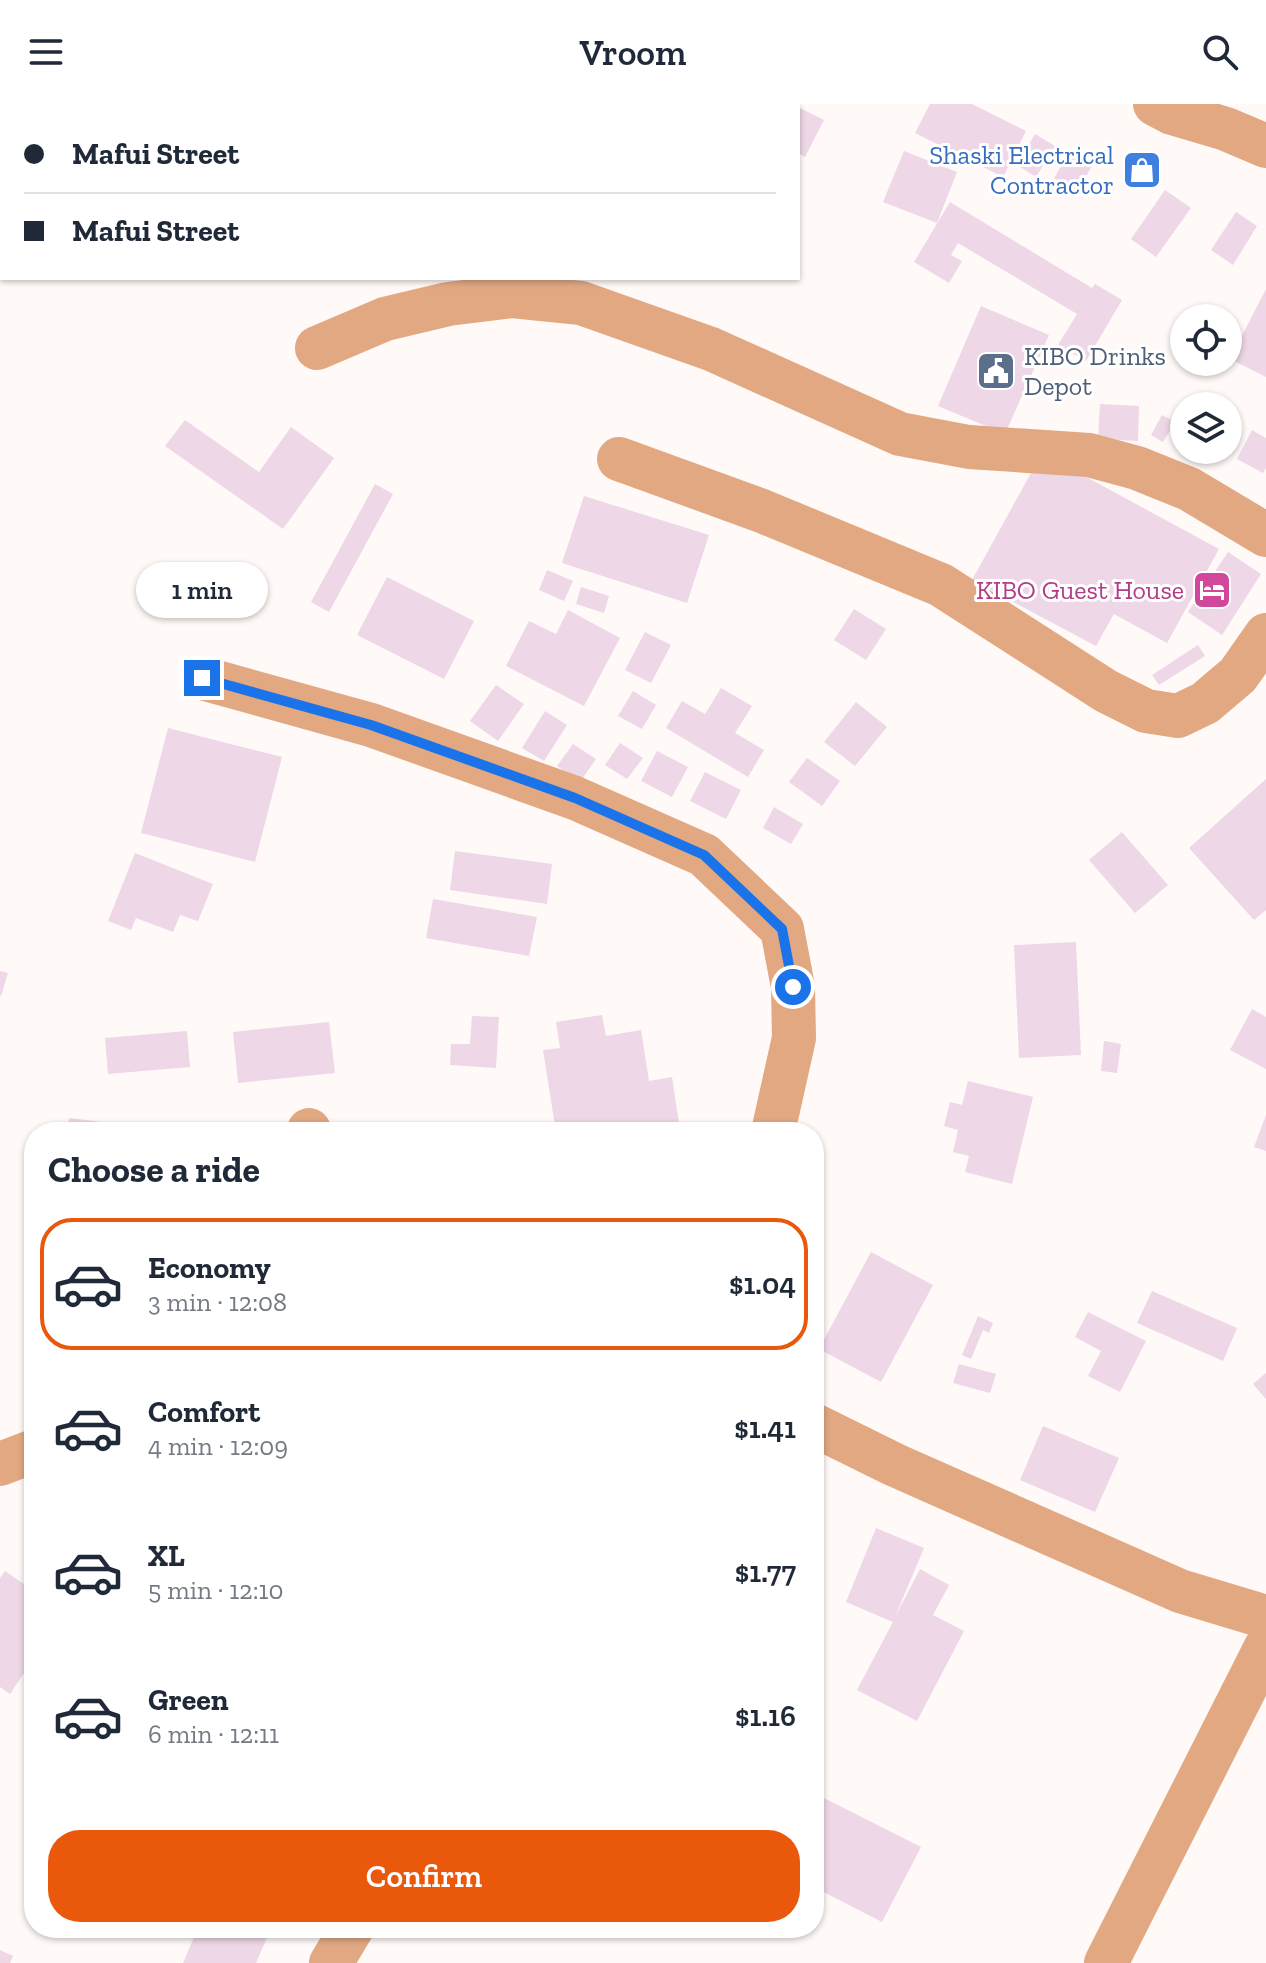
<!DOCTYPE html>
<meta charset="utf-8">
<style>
body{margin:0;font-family:"Zilla Slab",serif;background:#f2f2f3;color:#1f2937;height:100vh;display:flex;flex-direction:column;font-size:30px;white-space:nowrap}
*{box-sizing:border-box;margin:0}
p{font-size:26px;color:#747a83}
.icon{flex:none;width:44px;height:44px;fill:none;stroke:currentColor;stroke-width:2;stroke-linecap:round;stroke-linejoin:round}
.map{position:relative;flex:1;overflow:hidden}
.side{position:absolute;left:24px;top:1018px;width:800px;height:816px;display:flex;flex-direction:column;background:#fff;border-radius:32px;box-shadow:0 2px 6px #0004}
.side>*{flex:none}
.hud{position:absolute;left:0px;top:0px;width:800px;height:176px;box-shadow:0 2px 6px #0004;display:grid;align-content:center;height:176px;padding:0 24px;background:#fff}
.fabs{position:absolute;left:1170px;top:200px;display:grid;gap:16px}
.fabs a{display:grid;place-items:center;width:72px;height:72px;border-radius:50%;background:#fff;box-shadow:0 2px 6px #0004;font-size:40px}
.end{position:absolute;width:36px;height:36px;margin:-18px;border:10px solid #1a73e8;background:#fff;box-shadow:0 0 0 4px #fff}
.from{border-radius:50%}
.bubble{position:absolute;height:56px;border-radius:28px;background:#fff;box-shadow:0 2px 6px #0004;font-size:26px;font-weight:600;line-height:56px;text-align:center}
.hud b{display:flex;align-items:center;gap:28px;height:76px;font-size:30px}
.hud b+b{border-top:2px solid #e0e1e3}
.hud i{width:20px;height:20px;background:#1f2937}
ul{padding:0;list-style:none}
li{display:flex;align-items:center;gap:24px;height:132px;margin:0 16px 12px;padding:0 8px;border:4px solid transparent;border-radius:32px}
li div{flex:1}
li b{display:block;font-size:30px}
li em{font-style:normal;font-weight:600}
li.selected{border-color:#ea580c}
li>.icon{width:72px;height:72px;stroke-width:1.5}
h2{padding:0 24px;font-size:36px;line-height:96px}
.button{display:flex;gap:16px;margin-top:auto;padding:16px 24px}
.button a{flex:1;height:92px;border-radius:32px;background:#ea580c;color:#fff;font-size:32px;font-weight:600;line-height:92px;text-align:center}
header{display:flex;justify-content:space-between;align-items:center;height:104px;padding:0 24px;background:#fff;font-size:36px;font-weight:600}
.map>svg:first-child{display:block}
.building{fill:#eed7e6}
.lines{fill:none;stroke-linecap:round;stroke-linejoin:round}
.street{stroke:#e1a882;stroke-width:44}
.route{stroke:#1a73e8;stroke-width:10}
.labels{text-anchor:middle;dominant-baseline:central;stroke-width:6;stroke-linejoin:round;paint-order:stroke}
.shop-label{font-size:26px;fill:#366cbe;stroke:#fff;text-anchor:end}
.service-label{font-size:26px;fill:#4e5e75;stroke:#fff;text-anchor:start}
.hotel-label{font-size:26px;fill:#b23c85;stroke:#fff;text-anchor:end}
</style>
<header><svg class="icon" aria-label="menu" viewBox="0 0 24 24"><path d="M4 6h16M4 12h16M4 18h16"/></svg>Vroom<svg class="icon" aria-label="search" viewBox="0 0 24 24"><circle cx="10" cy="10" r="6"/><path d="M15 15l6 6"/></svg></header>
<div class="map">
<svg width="1266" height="1859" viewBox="0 0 1266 1859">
<rect width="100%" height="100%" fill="#fff9f7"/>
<path class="building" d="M930,0H972L1026,27L1003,73L915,29Z
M798,3L824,16L805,53L798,49Z
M1035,30L1055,42L1036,73L1017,61Z
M904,47L957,68L937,119L883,98Z
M1069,49L1092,62L1077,88L1054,74Z
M1165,86L1191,104L1156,153L1131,135Z
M950,98L1092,184L1095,180L1122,196L1086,257L1058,241L1077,210L958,139L951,151L962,157L949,179L914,158Z
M1236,108L1257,122L1233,161L1211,146Z
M1266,185V273L1230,255Z
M981,202L1049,231L1005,330L938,302Z
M1100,300L1139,302L1138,337L1098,335Z
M1162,311L1175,318L1163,338L1151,331Z
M185,316L259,368L291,323L334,354L283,425L165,342Z
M1252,326L1266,334V364L1263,369L1237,355Z
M1042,349L1219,445L1167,539L1114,510L1096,542L972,476Z
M375,380L393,390L329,508L311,498Z
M584,392L709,431L687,499L562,459Z
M1228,448L1261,470L1222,531L1188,508Z
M547,466L573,477L564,497L539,486Z
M387,473L474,517L444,575L357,531Z
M581,483L609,492L604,509L576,500Z
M854,505L886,525L866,556L834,536Z
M568,506L620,534L584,602L506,562L529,517L556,530Z
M645,528L671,541L651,579L625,566Z
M1198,541L1205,552L1159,581L1152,571Z
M496,581L524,600L498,637L470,617Z
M721,584L752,602L735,629L764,646L748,673L666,624L682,597L705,610Z
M633,587L656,601L642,625L618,612Z
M856,598L887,623L855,662L824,638Z
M545,607L567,621L544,657L522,644Z
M168,624L282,653L255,758L141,729Z
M620,639L643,654L627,675L605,661Z
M573,640L596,655L580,678L557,662Z
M657,647L688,663L672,693L641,677Z
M807,654L840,677L822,702L789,678Z
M705,668L741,686L726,715L690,697Z
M1266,675V806L1254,816L1189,744Z
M774,703L803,720L791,740L763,724Z
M1122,728L1168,781L1135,809L1089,756Z
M455,747L552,760L547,800L450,786Z
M135,749L213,780L198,817L180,811L173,828L136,814L131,826L108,817Z
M433,795L537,813L529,852L426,834Z
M1076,838L1081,951L1019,954L1014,841Z
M0,867L8,869L1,892H0Z
M1252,905L1266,913V965L1230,946Z
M602,911L606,932L641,926L649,977L672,973L680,1026L666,1028H556L543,946L560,944L556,918Z
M472,912L499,913L496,964L450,961L451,940H470Z
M329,918L335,969L238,979L233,928Z
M187,927L190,963L108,970L105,934Z
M1104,937L1121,940L1117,969L1101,967Z
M968,977L1033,993L1012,1080L965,1068L969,1052L953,1048L958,1026L944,1022L950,998L962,1001Z
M1266,1011V1047L1254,1043Z
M69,1014L152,1024V1028H67Z
M871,1148L933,1181L881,1278L819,1245Z
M1152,1187L1237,1224L1223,1257L1137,1219Z
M1088,1208L1146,1237L1120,1288L1088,1272L1101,1247L1075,1233Z
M978,1212L993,1219L989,1229L983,1226L971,1255L962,1251Z
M959,1260L996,1270L990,1289L953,1279Z
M1266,1269V1295L1253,1280Z
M1043,1322L1119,1354L1095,1408L1020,1376Z
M876,1424L924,1444L895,1513L920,1465L949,1481L933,1511L964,1527L917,1617L857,1586L893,1518L846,1498Z
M5,1467L34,1487V1554L10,1590L0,1583V1474Z
M814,1689L921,1743L882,1818L814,1783Z
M198,1824H271L256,1859H183Z
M0,1846L13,1852L10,1859H0Z"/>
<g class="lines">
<path class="street" d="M1155,0L1172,9L1226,25L1266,42
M317,244L385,215L448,200L512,192L581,199L711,245L900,330L969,343L1089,351L1137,364L1189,385L1266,431
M619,355L762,407L941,481L1106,587L1146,607L1178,612L1205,599L1238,571L1266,531
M202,574L371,621L575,694L704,751L782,825L793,883L794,934L773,1028
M309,1026V1028
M814,1321L895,1361L1180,1487L1266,1513
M0,1360L34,1347
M331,1859L352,1824
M1106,1859L1266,1543"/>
</g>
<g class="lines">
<path class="route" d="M202,574L371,621L575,694L704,751L782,825L793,883"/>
</g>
<defs>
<g id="shop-square" transform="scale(2)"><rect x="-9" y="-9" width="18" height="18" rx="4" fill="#3f7fe0" stroke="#fff"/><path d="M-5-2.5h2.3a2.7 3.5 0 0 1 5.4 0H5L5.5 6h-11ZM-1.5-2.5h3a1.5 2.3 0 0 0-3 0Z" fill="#fff"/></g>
<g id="civic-square" transform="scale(2)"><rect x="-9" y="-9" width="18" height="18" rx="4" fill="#5c6f8a" stroke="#fff"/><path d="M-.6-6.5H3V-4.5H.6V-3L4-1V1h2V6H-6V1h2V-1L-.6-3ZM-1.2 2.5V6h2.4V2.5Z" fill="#fff"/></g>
<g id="hotel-square" transform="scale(2)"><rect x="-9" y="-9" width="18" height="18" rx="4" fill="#d1479c" stroke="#fff"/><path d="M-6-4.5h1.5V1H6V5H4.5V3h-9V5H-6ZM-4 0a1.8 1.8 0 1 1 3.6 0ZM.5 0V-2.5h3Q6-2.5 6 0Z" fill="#fff"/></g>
</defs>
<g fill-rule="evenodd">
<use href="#shop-square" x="1142" y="66"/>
<use href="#civic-square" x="996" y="267"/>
<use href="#hotel-square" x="1212" y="486"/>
</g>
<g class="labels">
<g class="shop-label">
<text x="1114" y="51">Shaski Electrical<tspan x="1114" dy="30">Contractor</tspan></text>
</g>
<g class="service-label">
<text x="1024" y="252">KIBO Drinks<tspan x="1024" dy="30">Depot</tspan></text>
</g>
<g class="hotel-label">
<text x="1184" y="486">KIBO Guest House</text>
</g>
</g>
</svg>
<div class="fabs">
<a><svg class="icon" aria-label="locate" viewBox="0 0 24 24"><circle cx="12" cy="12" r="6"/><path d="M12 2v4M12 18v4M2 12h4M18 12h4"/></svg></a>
<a><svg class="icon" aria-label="layers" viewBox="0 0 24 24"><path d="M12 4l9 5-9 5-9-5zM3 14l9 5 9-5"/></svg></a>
</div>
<i class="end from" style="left:793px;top:883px"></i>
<i class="end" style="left:202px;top:574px"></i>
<div class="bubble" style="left:136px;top:458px;width:132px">1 min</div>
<div class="hud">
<b><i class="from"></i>Mafui Street</b>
<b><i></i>Mafui Street</b>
</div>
<section class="side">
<h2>Choose a ride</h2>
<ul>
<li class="selected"><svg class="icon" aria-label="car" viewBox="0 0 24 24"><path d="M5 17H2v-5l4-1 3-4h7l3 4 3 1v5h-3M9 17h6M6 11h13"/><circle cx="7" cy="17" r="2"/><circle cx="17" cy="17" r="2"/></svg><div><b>Economy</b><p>3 min · 12:08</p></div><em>$1.04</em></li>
<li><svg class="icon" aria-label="car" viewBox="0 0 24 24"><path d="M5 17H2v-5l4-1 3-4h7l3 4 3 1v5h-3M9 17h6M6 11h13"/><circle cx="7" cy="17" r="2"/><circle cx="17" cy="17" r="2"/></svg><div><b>Comfort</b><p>4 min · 12:09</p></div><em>$1.41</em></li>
<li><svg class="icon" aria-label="car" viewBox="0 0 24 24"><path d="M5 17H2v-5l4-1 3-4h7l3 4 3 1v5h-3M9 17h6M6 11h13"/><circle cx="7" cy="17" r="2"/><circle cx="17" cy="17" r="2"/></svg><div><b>XL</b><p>5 min · 12:10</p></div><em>$1.77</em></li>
<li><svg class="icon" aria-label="car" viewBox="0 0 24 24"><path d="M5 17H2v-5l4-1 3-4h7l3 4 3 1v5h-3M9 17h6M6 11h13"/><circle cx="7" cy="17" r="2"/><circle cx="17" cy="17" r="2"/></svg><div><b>Green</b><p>6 min · 12:11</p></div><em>$1.16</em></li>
</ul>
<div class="button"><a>Confirm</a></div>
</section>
</div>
